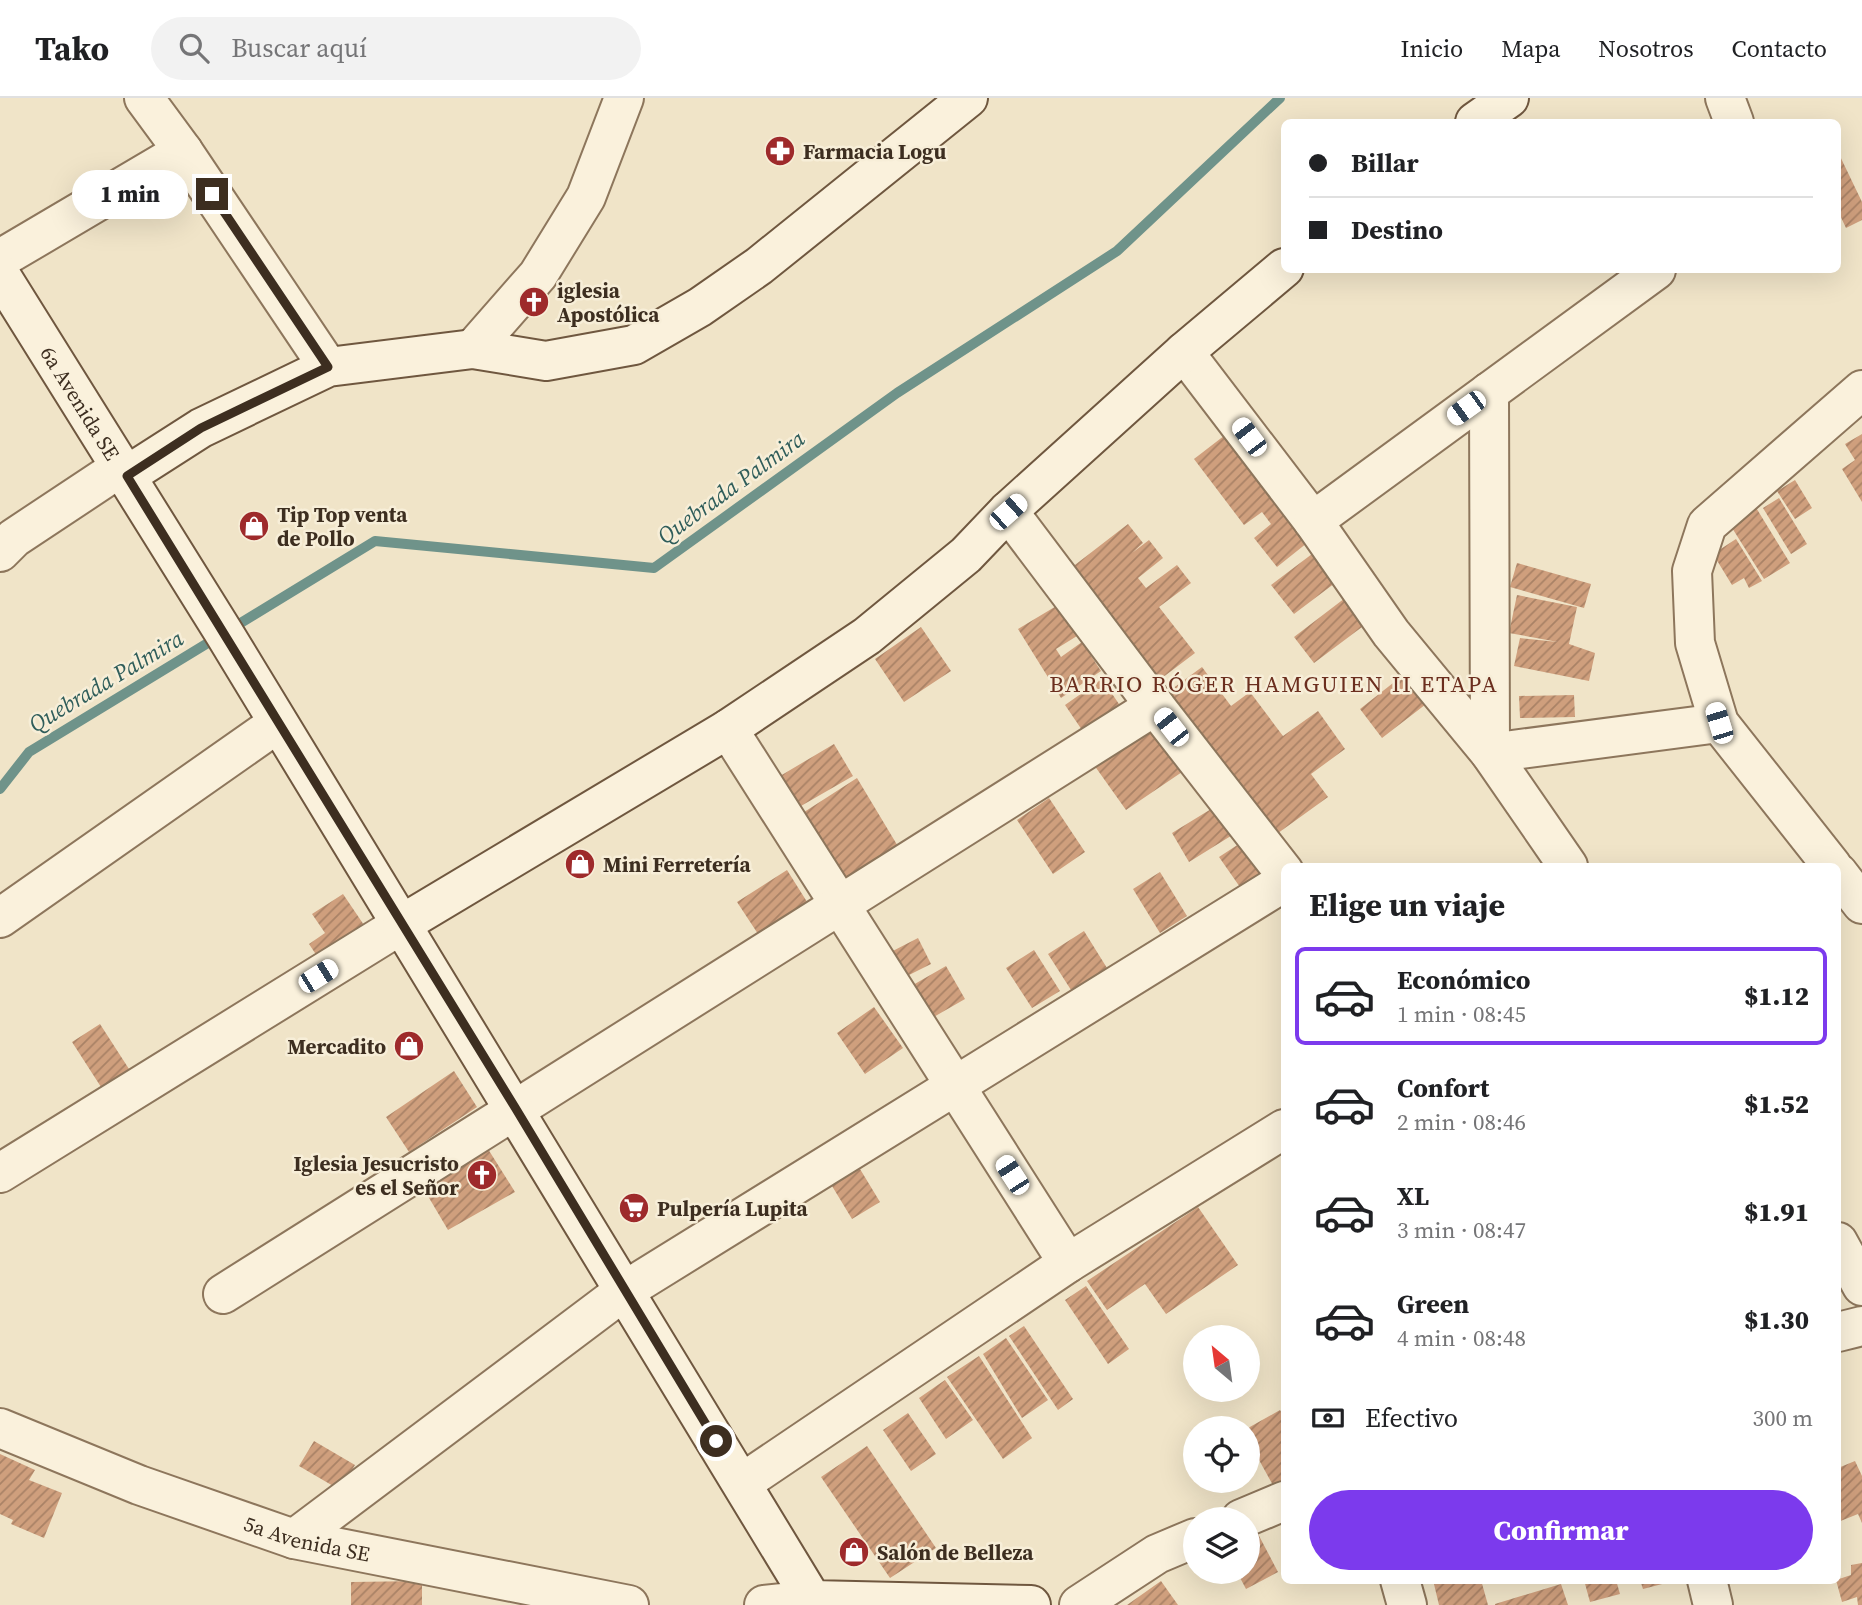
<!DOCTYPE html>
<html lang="es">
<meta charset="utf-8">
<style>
body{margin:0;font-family:"Source Serif 4",serif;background:#f2f2f2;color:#202124;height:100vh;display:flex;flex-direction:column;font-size:26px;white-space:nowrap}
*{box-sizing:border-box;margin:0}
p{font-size:23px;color:#757577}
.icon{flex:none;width:38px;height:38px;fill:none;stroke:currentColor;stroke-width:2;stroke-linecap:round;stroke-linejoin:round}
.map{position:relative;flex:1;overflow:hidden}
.drawer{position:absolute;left:1281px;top:765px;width:560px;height:721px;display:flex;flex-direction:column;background:#fff;border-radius:10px;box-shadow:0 7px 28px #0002}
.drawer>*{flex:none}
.guide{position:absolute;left:1281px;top:21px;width:560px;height:154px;border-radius:10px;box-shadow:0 7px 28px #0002;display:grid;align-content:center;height:154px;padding:0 28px;background:#fff}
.needle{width:46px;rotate:331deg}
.controls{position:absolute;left:1183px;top:1227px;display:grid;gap:14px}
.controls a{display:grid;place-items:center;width:77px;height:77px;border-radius:50%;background:#fff;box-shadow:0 7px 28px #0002;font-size:35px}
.end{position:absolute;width:32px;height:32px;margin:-16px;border:9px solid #3d2e20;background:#fff;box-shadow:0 0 0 4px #fff}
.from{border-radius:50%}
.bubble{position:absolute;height:49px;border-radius:24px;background:#fff;box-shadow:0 7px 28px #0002;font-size:23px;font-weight:800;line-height:49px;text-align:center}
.car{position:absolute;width:21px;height:42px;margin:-21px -10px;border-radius:9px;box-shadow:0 0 5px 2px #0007;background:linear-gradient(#fff 24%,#345 0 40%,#fff 0 76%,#345 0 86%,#fff 0)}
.guide b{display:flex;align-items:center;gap:24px;height:66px;font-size:26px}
.guide b+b{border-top:2px solid #e0e0e0}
.guide i{width:18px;height:18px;background:#202124}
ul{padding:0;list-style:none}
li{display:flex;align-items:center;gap:21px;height:98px;margin:0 14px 10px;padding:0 14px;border:4px solid transparent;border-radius:10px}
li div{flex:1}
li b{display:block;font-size:26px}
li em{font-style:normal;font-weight:800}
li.current{border-color:#7c3aed}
li>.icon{width:63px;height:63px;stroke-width:1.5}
h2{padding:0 28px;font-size:32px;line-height:84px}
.pay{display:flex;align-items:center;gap:18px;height:77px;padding:0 28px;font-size:26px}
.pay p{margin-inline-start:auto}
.cta{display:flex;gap:14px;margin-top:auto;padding:14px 28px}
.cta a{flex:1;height:80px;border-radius:42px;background:#7c3aed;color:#fff;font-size:28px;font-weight:800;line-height:80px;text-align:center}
header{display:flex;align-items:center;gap:42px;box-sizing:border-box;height:98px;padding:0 35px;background:#fff;border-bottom:2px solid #e0e0e0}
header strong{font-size:33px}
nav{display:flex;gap:38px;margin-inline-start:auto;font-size:24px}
.search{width:490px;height:63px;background:#f2f2f2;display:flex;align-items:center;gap:18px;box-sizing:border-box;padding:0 24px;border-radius:38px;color:#757577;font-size:26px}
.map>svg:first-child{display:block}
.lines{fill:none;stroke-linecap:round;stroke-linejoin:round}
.stream{stroke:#6f938a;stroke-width:10}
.building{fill:url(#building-hatch)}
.street-casing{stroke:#8d765c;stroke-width:42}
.secondary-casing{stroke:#6f573f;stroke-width:42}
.street{stroke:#faf1dc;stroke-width:38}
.secondary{stroke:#faf1dc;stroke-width:38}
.route{stroke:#3d2e20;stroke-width:9}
.labels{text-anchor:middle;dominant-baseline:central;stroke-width:5;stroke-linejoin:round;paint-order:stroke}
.poi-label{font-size:21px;font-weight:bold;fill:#3d2e20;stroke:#f7eed8;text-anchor:start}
.street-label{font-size:21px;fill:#3d2e20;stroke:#f7eed8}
.water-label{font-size:23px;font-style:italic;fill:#2f5d5a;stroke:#f7eed8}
.neighbourhood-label{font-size:23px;letter-spacing:2px;fill:#6b2e1e;stroke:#f7eed8}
</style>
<header>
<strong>Tako</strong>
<div class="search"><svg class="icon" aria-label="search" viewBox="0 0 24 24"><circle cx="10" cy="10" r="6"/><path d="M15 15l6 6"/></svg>Buscar aquí</div>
<nav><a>Inicio</a><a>Mapa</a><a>Nosotros</a><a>Contacto</a></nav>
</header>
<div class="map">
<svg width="1862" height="1507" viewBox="0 0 1862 1507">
<defs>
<pattern id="building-hatch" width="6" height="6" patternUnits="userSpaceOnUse" patternTransform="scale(1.75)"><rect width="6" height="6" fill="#cf9f7d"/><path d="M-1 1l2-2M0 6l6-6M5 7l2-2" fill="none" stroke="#a98266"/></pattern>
</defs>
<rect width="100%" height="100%" fill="#f0e4c8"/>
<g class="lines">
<path class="stream" d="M0,691L29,654L375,443L654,470L897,295L1117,153L1280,0"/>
</g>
<path class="building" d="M1838,54L1862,104V122L1846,130L1838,113Z
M1229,334L1312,441L1277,469L1254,440L1271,426L1262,414L1244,427L1194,361Z
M1862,336V404L1842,371L1855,362L1845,346Z
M1795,382L1812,410L1795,421L1777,393Z
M1779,400L1807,446L1791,456L1763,410Z
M1755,408L1790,465L1764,481L1729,425Z
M1128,426L1143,445L1132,455L1149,442L1163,460L1138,480L1146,490L1177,467L1191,485L1159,509L1195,555L1158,583L1071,470Z
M1736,441L1762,483L1749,490L1744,480L1732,487L1713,456Z
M1312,456L1335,485L1294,516L1271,487Z
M1517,465L1591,486L1584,510L1510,489Z
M1349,497L1370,523L1314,565L1294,539Z
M1517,497L1577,509L1569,546L1595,555L1589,583L1514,568L1520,540L1558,544L1509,535Z
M1058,507L1077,538L1056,551L1061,559L1082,544L1101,573L1061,600L1018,531Z
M921,529L951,573L904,604L875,561Z
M1202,569L1231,608L1250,594L1283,638L1318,613L1345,651L1311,676L1328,699L1274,738L1168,594Z
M1407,574L1430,603L1382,640L1360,611Z
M1102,581L1121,609L1084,635L1065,607Z
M1574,597L1575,619L1520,620L1519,598Z
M1153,626L1185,672L1126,712L1094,667Z
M834,646L853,678L794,712L775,681Z
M857,680L899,750L842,786L798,718Z
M1049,700L1085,754L1053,776L1017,722Z
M1216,708L1234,736L1189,764L1172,735Z
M1245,742L1267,775L1242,792L1219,759Z
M787,772L809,807L760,839L737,804Z
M1160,774L1187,818L1160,835L1133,791Z
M343,796L366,830L319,861L309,846L325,835L312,816Z
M1084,833L1107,870L1071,892L1048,856Z
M918,840L931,866L899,882L885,857Z
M1034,852L1060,893L1032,910L1006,870Z
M946,868L965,901L925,924L906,891Z
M874,909L903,950L865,976L837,935Z
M100,926L129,971L101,989L72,944Z
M454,973L477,1009L409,1054L386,1019Z
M488,1051L515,1094L448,1132L422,1088Z
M860,1071L880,1104L852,1121L832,1088Z
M1198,1109L1238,1167L1166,1216L1145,1186L1107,1212L1087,1183Z
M1086,1188L1129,1251L1108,1266L1065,1202Z
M1024,1228L1073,1301L1058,1312L1009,1238Z
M1006,1240L1048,1302L1022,1320L983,1256Z
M979,1258L1032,1340L1003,1361L947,1279Z
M945,1282L973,1322L946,1341L919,1300Z
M1280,1312L1284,1319V1384L1274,1389L1248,1342V1330Z
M908,1315L936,1356L911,1373L883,1332Z
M314,1343L355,1367L340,1392L299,1368Z
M867,1348L936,1450L890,1480L821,1379Z
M0,1356L35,1372L29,1382L62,1395L44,1440L11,1426L13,1422L0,1416Z
M1855,1363L1862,1378V1425L1858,1416L1838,1424V1370Z
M1257,1434L1278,1474L1246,1491L1237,1474H1248V1439Z
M1862,1465V1507H1858L1857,1499L1842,1504L1836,1482L1851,1477V1467Z
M1433,1482H1481L1488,1507H1439Z
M1584,1482H1616L1620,1496L1590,1504Z
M1640,1482H1666V1485L1643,1491Z
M422,1483V1507H351V1484Z
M1161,1483L1178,1507H1127Z
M1561,1486L1568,1507H1495V1506Z"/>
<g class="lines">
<g class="street-casing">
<g id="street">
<path d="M144,0L183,53L328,269"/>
<path d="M1725,0L1734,24"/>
<path d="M0,161L183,53"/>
<path d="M473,251L538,177L586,99L624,0"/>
<path d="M1184,254L1313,423L1391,535L1490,655L1568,768"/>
<path d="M1489,294L1490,655L1719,625"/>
<path d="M1008,413L1155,608L1284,774"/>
<path d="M1313,423L1656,172"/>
<path d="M0,454L14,440L121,369"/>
<path d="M728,631L1068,1165"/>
<path d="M1832,768L1719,625L1695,545L1692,473L1707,427L1862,292"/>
<path d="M1838,775L1862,806"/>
<path d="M0,820L278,625"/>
<path d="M0,1075L402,826"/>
<path d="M1838,1144L1862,1188"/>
<path d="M223,1196L1155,608"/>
<path d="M1838,1234L1862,1228"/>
<path id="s1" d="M0,1330L139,1387L294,1441L629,1507"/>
<path d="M742,1385L1068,1165L1284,1031"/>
<path d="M1241,1421L1284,1403"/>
<path d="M294,1441L624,1193L1284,784"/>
<path d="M1400,1482L1407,1507"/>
<path d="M1707,1482L1713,1507"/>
<path d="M764,1507L812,1502"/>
<path d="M1079,1507L1157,1456L1195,1440"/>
</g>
</g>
<g class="secondary-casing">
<g id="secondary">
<path d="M1475,24L1509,0"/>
<path id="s2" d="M0,176L224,535L812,1502L1031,1507"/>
<path d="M126,378L201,330L328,269L473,251L546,263L634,247L700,209L759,168L968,0"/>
<path d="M402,826L728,631L867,538L966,457L1008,413L1184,254L1284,170"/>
</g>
</g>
<use href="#street" class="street"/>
<use href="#secondary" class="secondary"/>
</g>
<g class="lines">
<path class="route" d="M212,96L328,269L201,330L127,378L516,1011L716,1343"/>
</g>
<defs>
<g id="pharmacy-disc" transform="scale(1.575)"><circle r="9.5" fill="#9e2a2b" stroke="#f7eed8"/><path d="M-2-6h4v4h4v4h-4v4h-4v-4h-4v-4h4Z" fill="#fff"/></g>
<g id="church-disc" transform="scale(1.575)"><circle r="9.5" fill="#9e2a2b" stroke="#f7eed8"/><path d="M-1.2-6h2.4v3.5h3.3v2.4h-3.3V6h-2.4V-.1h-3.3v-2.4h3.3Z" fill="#fff"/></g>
<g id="shop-disc" transform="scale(1.575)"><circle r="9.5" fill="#9e2a2b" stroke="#f7eed8"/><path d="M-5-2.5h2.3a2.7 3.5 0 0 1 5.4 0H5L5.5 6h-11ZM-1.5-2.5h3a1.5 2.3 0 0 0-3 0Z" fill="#fff"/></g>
<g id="supermarket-disc" transform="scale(1.575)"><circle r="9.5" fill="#9e2a2b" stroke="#f7eed8"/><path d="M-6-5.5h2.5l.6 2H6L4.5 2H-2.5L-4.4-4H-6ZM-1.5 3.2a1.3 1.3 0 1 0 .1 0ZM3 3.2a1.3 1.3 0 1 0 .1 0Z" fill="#fff"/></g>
</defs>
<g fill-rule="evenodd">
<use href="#pharmacy-disc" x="780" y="53"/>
<use href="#church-disc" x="534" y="204"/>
<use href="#shop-disc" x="254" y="428"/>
<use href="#shop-disc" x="580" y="766"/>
<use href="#shop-disc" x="409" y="948"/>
<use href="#church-disc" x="482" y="1077"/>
<use href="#supermarket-disc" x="634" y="1110"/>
<use href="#shop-disc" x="854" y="1454"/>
</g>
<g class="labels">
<g class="poi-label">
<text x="803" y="53">Farmacia Logu</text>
<text x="557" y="192">iglesia<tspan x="557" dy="24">Apostólica</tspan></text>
<text x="277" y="416">Tip Top venta<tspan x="277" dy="24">de Pollo</tspan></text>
<text x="603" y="766">Mini Ferretería</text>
<text x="386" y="948" text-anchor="end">Mercadito</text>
<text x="459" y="1065" text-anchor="end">Iglesia Jesucristo<tspan x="459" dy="24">es el Señor</tspan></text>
<text x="657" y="1110">Pulpería Lupita</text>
<text x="877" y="1454">Salón de Belleza</text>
</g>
<g class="street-label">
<text stroke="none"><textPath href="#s2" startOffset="152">6a Avenida SE</textPath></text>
<text stroke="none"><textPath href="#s1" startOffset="327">5a Avenida SE</textPath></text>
</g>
<g class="water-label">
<text transform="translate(731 389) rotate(-36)">Quebrada Palmira</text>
<text transform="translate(106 583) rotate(-31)">Quebrada Palmira</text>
</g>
<g class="neighbourhood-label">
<text x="1274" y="586">BARRIO RÓGER HAMGUIEN II ETAPA</text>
</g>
</g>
</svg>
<div class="controls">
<a><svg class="needle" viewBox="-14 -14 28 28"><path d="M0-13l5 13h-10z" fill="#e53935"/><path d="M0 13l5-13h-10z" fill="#757577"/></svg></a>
<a><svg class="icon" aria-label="locate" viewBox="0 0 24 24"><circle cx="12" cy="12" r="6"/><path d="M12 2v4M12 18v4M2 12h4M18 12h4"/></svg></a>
<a><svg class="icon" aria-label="layers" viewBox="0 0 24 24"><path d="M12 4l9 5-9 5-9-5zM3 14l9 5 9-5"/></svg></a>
</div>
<i class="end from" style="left:716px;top:1343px"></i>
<i class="end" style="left:212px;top:96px"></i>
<div class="bubble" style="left:72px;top:72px;width:116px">1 min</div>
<i class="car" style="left:1466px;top:310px;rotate:234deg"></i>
<i class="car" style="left:1249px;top:339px;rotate:323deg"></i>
<i class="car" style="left:1008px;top:414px;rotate:48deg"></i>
<i class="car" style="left:1719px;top:625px;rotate:343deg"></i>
<i class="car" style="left:1171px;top:629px;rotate:322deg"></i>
<i class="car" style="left:318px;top:878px;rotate:58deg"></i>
<i class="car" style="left:1012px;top:1077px;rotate:327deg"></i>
<div class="guide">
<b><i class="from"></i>Billar</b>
<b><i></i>Destino</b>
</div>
<section class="drawer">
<h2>Elige un viaje</h2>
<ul>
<li class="current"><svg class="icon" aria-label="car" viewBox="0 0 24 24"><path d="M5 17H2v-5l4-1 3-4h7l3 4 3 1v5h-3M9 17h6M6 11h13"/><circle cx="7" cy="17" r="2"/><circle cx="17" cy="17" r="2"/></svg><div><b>Económico</b><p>1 min · 08:45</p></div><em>$1.12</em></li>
<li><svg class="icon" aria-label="car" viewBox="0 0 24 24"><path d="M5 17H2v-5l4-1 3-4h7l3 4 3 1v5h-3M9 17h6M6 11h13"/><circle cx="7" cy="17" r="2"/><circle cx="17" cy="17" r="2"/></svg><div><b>Confort</b><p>2 min · 08:46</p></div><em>$1.52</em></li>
<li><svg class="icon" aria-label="car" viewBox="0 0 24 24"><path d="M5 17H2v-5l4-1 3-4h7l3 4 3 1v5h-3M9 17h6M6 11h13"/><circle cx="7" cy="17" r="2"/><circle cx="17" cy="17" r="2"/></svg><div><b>XL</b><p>3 min · 08:47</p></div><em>$1.91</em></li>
<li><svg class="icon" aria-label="car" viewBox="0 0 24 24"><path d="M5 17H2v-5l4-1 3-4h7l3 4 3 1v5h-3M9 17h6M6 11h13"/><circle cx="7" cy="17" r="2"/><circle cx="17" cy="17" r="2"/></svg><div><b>Green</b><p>4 min · 08:48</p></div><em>$1.30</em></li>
</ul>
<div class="pay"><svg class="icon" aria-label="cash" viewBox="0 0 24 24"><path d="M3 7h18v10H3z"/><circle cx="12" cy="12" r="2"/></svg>Efectivo<p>300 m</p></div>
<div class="cta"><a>Confirmar</a></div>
</section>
</div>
